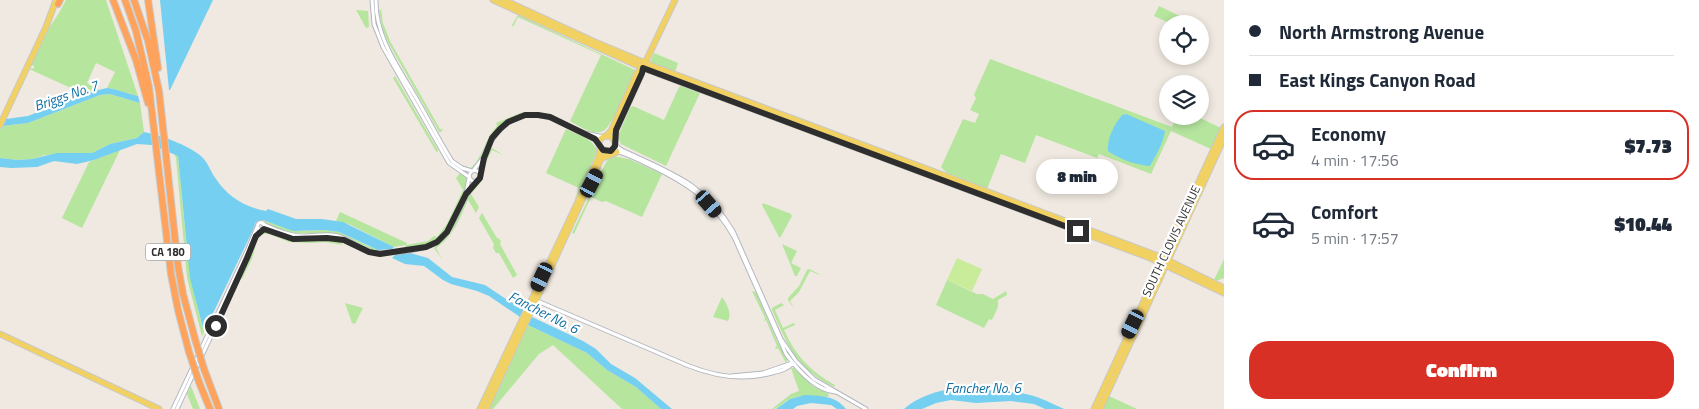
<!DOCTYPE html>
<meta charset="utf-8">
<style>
body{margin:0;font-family:"Titillium Web",sans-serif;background:#f6f6f7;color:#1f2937;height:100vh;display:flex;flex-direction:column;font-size:19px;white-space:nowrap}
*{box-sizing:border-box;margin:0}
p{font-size:16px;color:#747a83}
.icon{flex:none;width:28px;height:28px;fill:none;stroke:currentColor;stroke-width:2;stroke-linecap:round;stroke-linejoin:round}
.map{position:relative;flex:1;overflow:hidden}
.details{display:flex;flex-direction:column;background:#fff;width:475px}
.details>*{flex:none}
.hud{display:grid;align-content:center;height:110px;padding:0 25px;background:#fff}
.buttons{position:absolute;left:1159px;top:15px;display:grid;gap:10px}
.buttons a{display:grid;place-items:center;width:50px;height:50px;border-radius:50%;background:#fff;box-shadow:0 2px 8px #0003;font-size:25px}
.end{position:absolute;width:22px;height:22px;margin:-11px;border:6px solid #2e2e2e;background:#fff;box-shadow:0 0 0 2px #fff}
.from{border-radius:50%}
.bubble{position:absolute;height:35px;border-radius:18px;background:#fff;box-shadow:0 2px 8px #0003;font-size:16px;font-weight:800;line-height:35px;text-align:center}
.car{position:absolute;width:15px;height:30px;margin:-15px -8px;border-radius:6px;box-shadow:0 0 4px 1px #0007;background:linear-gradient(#222 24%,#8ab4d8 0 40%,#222 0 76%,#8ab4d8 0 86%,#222 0)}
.hud b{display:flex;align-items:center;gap:18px;height:48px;font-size:19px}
.hud b+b{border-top:1px solid #e0e1e3}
.hud i{width:12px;height:12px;background:#1f2937}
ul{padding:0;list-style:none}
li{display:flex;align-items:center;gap:15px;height:70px;margin:0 10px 8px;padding:0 15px;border:2px solid transparent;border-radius:20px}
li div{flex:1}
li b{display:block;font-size:19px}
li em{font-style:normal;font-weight:800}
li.selected{border-color:#d93025}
li>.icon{width:45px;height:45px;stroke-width:1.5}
.primary-button{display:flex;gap:10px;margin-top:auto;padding:10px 25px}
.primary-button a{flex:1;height:58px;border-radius:20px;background:#d93025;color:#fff;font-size:20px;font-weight:800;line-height:58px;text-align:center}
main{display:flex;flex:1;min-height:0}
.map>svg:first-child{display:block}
.green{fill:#b6e59e}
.pitch{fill:#c9ec9a}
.water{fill:#75cff0}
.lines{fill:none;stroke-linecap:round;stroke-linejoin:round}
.minor-casing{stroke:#b4b7c1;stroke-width:5}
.major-casing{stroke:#c9c9c9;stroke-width:7}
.highway-casing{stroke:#c9c9c9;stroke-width:8}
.minor{stroke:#fff;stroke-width:3}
.major{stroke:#f2d163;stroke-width:5}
.highway{stroke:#ffa35c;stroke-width:6}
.highway-bridge-casing{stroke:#c9c9c9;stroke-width:8;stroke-linecap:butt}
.highway-bridge{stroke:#ffa35c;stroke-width:6}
.route{stroke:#2e2e2e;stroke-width:6}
.labels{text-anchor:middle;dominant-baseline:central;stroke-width:4.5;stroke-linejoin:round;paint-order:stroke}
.shield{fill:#fff;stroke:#6d6d6d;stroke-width:1}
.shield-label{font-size:11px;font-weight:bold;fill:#2e2e2e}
.street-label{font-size:12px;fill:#2e2e2e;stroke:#fff}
.water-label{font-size:14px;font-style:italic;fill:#0d6fa3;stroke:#fff}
</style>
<main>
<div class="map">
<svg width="1224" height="409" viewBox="0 0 1224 409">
<rect width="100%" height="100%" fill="#efe9e1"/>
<path class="green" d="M66,0H106L138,96C127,94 118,89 107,88L115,72L96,63L87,83L99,89L84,94L29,69L34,68V66L31,65L49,28L59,13Z
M1159,6L1180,16L1176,24H1171L1154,16Z
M381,9L383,23L390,41L440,129H443L441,132H439L388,42L383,30L379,11Z
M356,10L368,11L369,27L366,28Z
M518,15L635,70C634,79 611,128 603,131C593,136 579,126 570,121L601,55L518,17L513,27L512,25Z
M654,53L678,63L675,72L652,63L650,62Z
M990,59L1172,127L1177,116H1196L1221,128L1211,149L1171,131L1151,174L1099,154L1097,158L1036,135L1025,163L1001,154L987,189L947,173L941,167L963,119L975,123L979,114L970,110L976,98L974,95Z
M395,76L438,150L437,153L393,78Z
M681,86L700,93L666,166L621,144L618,136L630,108L633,106L664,120L679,87Z
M110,94L140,103L144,132L137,138L110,144L92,153L45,155L32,159L18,160L0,158V130L2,126L28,123L100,95Z
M523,112C519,115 514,116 509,119C504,122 498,127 494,132C485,144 482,158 473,169L464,167L462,165L471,168C483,157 485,138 497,126L496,123Z
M566,129C578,135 593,138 597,151L581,189L574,201L579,188L546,173Z
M492,148L503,155L492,150L484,167L483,179L471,194L479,207L476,213L468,200C460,218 454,236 436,248L442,259L434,248L451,232L470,190L481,178C481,167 486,159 490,149Z
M120,150L82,228L62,218L89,162Z
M174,153L178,156C184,215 187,274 204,332L202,336L187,278L176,158Z
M613,156L629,159L662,174L642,217L606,201L602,202L591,197L574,234L572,233L606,162Z
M460,173L468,179C465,196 451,229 437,239C428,245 416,246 406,248L405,245L394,247L351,225L336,221L340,212L407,243L406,245L428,241L434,236L437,237L447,224L463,190L456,178Z
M763,203L791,214L792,216L780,238L779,237L762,205Z
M482,213L497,238H498L501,241L500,244L517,275L513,278L499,253H496L493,248L494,244L479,218Z
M263,220L294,231L324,230L339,232L368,246L384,251L370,249L348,238L330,233H292L271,226Z
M263,231H266C275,234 283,239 292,240C307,242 332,234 343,245L325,242L310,243L289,242L269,234H263L260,236L257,241L252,259L242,279L240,276L258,235Z
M782,244L797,251L791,263L801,268L797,276H795Z
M1224,259V278L1216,281L1214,280Z
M809,269L819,274L820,275L810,271L799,292L790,301L795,310L788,300V298L799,286L807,270Z
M947,280L977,294H983L993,299L1006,291L1007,295L998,300V307L992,320L989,319L984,328L936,305Z
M752,291L756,292L777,341L788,359L786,363L778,348L776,349L775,347L777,346L766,320L764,321L765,318Z
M722,297C727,304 732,313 728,321L713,317Z
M345,303L363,308L355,324L352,323Z
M781,303L784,305L775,310L783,328L794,323L795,325L784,330C795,355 811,372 835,385L834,387C796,368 788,346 772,310V308Z
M528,325L587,353L607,370L636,387L661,409H622L553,345L539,354L493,409H489Z
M791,368H794L813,386L829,394L828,397C815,396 802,394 790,399C783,402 779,409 772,409L791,394L799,391Z
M191,386L200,409H193L187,394Z
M1109,396L1137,409H1103Z"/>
<path class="pitch" d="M957,258L982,269L972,291L947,280Z"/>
<path class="water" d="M160,0H213L170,90H169Z
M107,88C118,89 127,94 138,96L140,103L110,94L100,95L28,123L2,126L6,119L28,116L86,93Z
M1126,114L1165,131C1163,144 1156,155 1150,166C1136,165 1119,159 1108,151C1107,138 1114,125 1122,115Z
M144,132C160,135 188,145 201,156C208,162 210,171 216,179C228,197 245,207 266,211L268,209L296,219H322L343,222L394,247L392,249L378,250L339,232L324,230L293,231L263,220L256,222L252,232L204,332L190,278L178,156L152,145L137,144L94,160L77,164L54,161L37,167L11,168L0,167V158L18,160L32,159L57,153H92L110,144L137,138Z
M410,253L428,258L452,277L485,285L509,301L524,309L520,317L489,296L477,291L451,284L443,280L424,266L405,264L392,258L395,255Z
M532,317L583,341L596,349L611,364L635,378L672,409H661L636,387L607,370L587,353L528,325Z
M955,389C980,391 1006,389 1030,395C1042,398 1053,404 1064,409H1045L1034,404L1011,401L976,403L951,400L936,403L922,409H904C917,397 938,390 955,389Z
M805,395C820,396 835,395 846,409H837L831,405L811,403L797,406L793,409H776L790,399Z"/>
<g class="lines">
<g class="minor-casing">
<path id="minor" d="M372,0L374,24L383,47L449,163L469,177
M376,0C375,38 401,71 419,103C430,122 440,142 452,161L462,168L472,171
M585,133L604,137
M615,144L620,149C668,172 704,182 733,231L781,339L796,361L814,379L866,409
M616,151C628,154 638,160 649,165C687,183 713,200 734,237L786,354C797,369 815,390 835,392
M469.5 176a5.5 5.5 0 1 1 11 0a5.5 5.5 0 1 1-11 0Z
M473,171L483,158
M480,174C480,168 482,165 484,159C491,134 510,113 538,115C550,116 560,122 571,127C580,131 594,136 599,145
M466,193L469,178
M257.5 226a3.5 3.5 0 1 1 7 0a3.5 3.5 0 1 1-7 0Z
M263,224C276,230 289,236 304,236C316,236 326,233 338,236C349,239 358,248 369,251C382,256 420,251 433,244C440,241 446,235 450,228C459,213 464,195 476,182
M264,229L293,239L327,237L341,240L344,239
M535,300L689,366C717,377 744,381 772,373C780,371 788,369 793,363
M731,376L763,373L792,363
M173,409L247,251L257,227
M177,409L249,255L256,236L261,230"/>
</g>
<g class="major-casing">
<path id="major" d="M493,0L643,68L1150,258L1224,293
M504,0L595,42L650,65L1161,257L1224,288
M0,125L46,27L56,0
M606,136L611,131L637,73L643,68
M599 144a8 8 0 1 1 16 0a8 8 0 1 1-16 0Z
M615,141L616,130L642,73L645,63L675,0
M606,157L617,152
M0,334L159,409
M480,409L591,174L599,156L600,147
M486,409L601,159L609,152
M1094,409L1224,127
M1100,409L1224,138"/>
</g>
<g class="highway-casing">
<path id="highway" d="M113,0L136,60L148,103
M125,0L136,31L149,87L171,274L178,310L189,352
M134,0L148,41L159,91L178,266L183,294L195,339
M148,0L158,68
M58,4L60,0
M204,369L219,409
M199,382L210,409"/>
</g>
<use href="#minor" class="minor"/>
<use href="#major" class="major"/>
<use href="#highway" class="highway"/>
<g class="highway-bridge-casing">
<path id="highway-bridge" d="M195,339L204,369
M189,352L199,382"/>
</g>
<use href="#highway-bridge" class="highway-bridge"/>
</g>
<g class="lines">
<path class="route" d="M216,326L247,258L256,236L264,229L293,239L327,238L344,240L369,252L380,254L426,247L437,242L447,232L466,194L480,178L484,158L492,138L500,129L508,122L525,115H538L550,117L595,139L603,150L611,151L615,146L616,130L642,73L643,68L1078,231"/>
</g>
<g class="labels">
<rect class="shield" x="145.5" y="243.5" width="45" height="17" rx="4"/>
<g class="shield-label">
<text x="168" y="252">CA 180</text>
</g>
<g class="street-label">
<text transform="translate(1171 241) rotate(-65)">SOUTH CLOVIS AVENUE</text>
</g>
<g class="water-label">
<text transform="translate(66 95) rotate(-19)">Briggs No. 7</text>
<text transform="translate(544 312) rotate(27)">Fancher No. 6</text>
<text x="983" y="387">Fancher No. 6</text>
</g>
</g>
</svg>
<div class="buttons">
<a><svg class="icon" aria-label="locate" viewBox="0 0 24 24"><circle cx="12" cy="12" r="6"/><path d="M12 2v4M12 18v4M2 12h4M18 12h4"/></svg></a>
<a><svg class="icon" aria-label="layers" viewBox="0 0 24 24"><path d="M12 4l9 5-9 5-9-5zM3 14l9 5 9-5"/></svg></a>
</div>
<i class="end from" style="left:216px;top:326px"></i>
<i class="end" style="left:1078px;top:231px"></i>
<div class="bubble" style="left:1036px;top:159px;width:82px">8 min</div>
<i class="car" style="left:592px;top:183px;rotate:28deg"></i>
<i class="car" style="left:709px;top:204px;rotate:139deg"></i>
<i class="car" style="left:542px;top:277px;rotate:205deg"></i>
<i class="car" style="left:1133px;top:324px;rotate:206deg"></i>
</div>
<section class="details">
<div class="hud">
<b><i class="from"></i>North Armstrong Avenue</b>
<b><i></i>East Kings Canyon Road</b>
</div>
<ul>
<li class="selected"><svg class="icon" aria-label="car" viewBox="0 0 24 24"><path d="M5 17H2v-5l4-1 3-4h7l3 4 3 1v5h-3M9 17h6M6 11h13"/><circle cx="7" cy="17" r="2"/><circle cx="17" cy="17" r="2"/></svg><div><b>Economy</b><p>4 min · 17:56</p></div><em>$7.73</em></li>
<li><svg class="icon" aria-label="car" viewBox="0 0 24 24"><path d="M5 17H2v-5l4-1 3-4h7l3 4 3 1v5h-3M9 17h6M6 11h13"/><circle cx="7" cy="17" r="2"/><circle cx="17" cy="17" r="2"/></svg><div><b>Comfort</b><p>5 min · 17:57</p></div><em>$10.44</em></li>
</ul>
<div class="primary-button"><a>Confirm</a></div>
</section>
</main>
